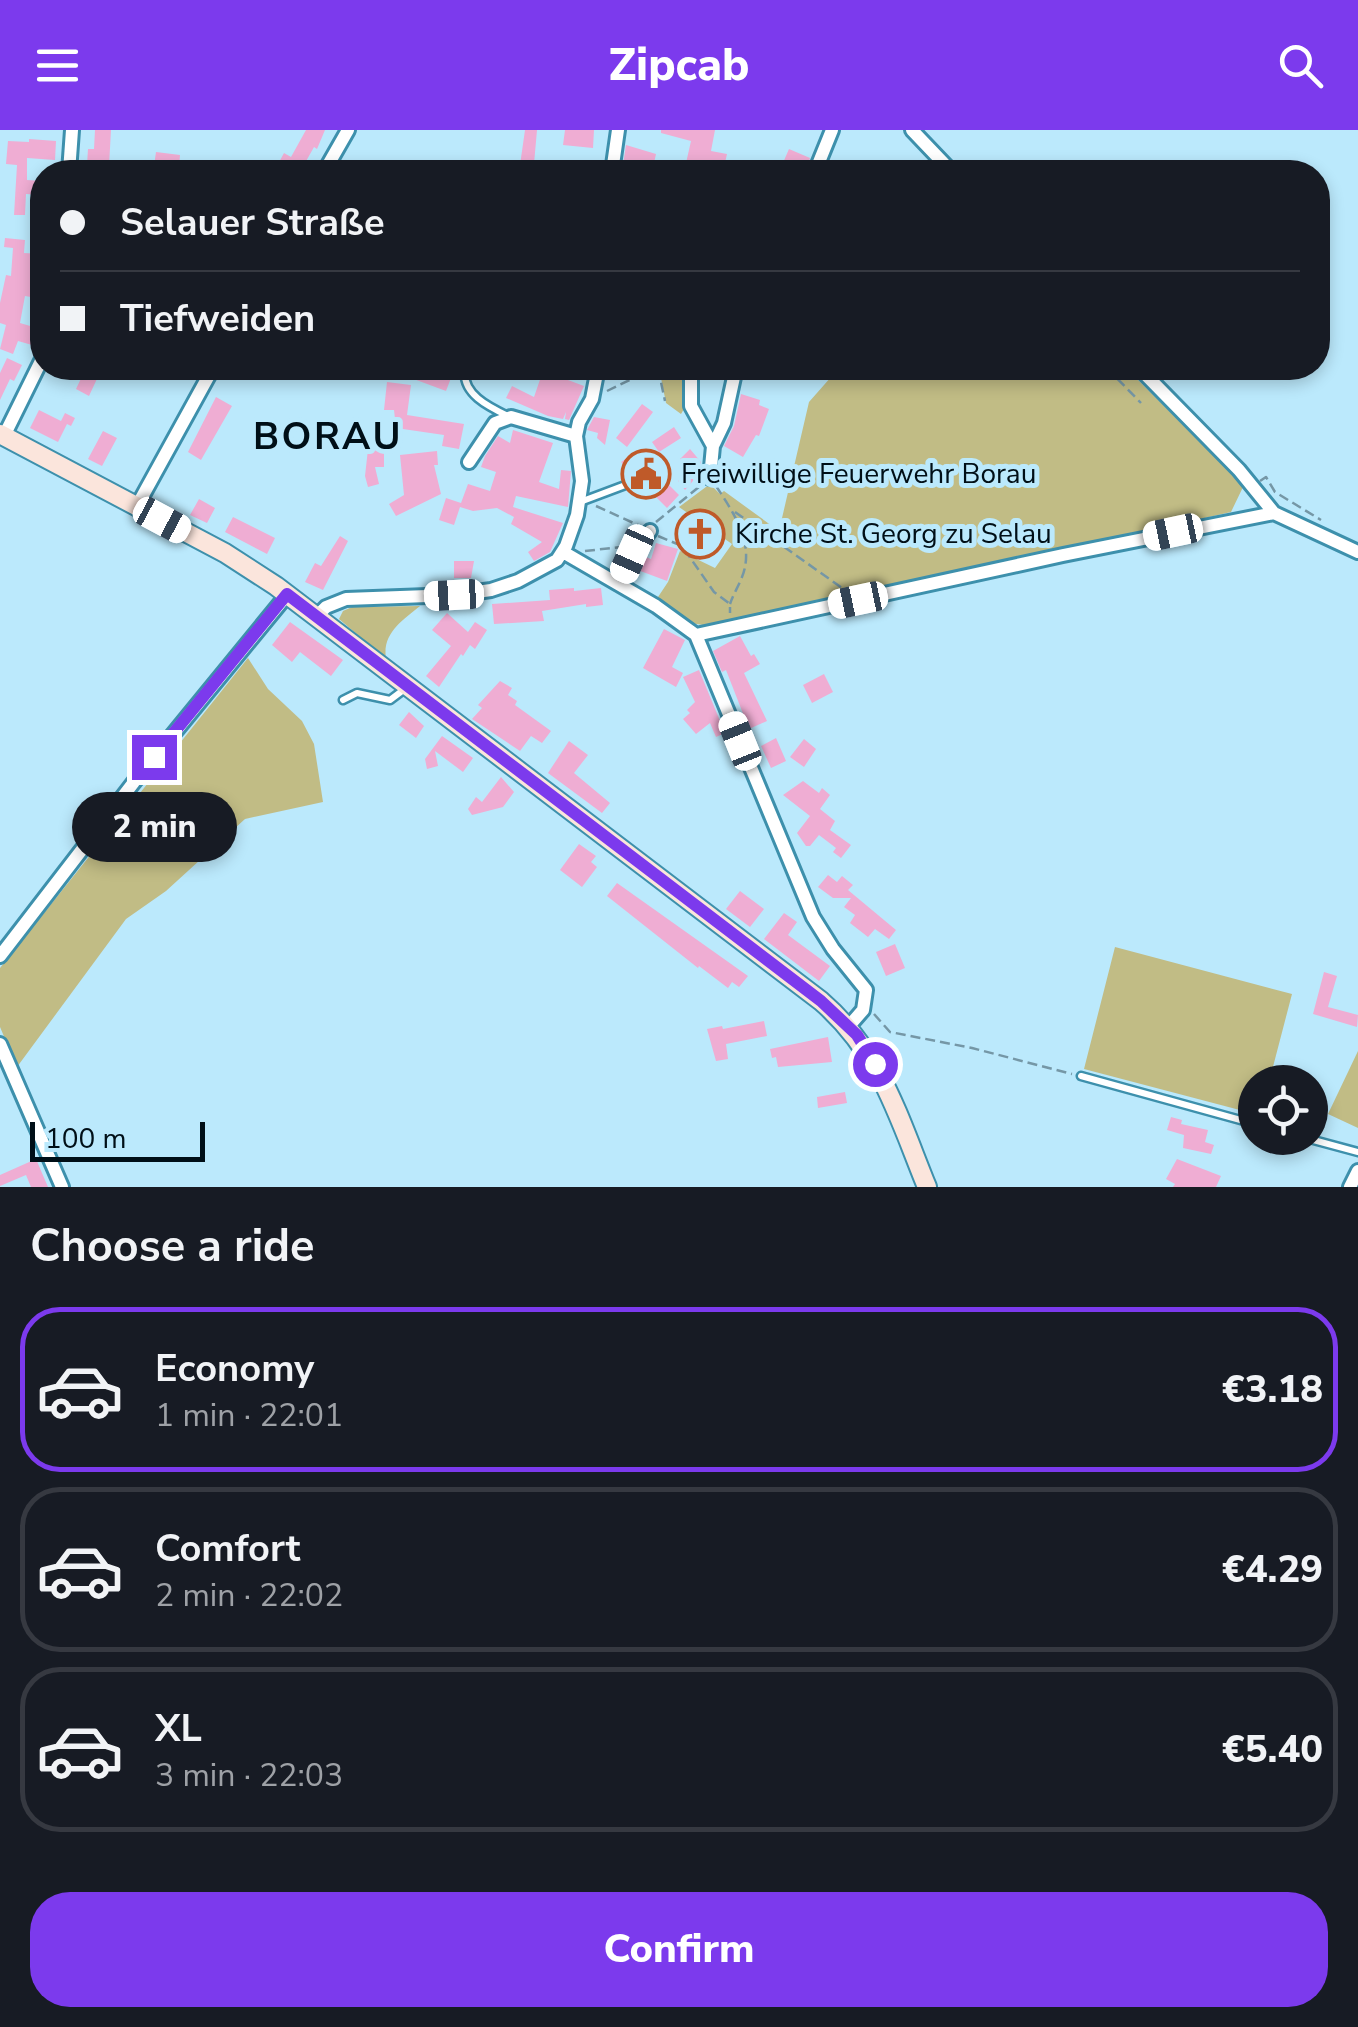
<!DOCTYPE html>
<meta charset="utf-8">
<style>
body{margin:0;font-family:"Nunito Sans",sans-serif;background:#242831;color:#f1f3f6;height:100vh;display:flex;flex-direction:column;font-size:38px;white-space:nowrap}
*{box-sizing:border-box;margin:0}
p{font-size:32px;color:#9ea1a6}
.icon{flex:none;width:55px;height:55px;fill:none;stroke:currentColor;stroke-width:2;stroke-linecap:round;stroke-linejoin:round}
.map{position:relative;height:1057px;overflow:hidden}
.drawer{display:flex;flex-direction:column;background:#171b24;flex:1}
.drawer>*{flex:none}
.hud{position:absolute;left:30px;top:30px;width:1300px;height:220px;border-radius:40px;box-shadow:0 5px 15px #0003;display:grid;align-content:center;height:220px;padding:0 30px;background:#171b24}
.buttons{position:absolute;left:1238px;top:935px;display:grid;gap:20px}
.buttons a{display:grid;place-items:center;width:90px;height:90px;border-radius:50%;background:#171b24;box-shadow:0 5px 15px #0003;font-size:50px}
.scale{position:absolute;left:30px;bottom:25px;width:175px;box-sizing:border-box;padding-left:10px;border:5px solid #000f17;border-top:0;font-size:28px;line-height:35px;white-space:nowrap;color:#000f17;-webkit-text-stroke:8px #bbe9fc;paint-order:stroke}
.end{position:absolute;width:45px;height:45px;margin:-22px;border:12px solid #7c3aed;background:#fff;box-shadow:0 0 0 5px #fff}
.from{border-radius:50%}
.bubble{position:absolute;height:70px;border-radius:35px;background:#171b24;box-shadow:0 5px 15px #0003;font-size:32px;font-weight:800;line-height:70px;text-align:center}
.car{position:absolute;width:30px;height:60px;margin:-30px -15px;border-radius:12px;box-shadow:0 0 8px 2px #0007;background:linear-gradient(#fff 24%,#345 0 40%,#fff 0 76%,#345 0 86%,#fff 0)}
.hud b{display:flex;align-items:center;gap:35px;height:95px;font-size:38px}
.hud b+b{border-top:2px solid #363941}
.hud i{width:25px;height:25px;background:#f1f3f6}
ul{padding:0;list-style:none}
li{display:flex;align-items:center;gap:30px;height:165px;margin:0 20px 15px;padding:0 10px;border:5px solid #363941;border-radius:40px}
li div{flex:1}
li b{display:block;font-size:38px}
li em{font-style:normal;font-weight:800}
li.active{border-color:#7c3aed}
li>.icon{width:90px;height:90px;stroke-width:1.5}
h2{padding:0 30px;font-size:45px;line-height:120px}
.button{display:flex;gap:20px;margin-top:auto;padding:20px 30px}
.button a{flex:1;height:115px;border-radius:40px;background:#7c3aed;color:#fff;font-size:40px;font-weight:800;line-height:115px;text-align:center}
header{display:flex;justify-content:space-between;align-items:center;height:130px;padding:0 30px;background:#7c3aed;color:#fff;font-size:45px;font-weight:800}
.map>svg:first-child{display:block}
.green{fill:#c1bc85}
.building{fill:#efadd3}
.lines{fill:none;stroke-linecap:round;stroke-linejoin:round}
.service-casing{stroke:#3d90ac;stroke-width:11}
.minor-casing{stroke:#3d90ac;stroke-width:18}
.secondary-casing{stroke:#3d90ac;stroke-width:22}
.path{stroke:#7597a6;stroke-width:2.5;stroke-dasharray:10 5;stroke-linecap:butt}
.service{stroke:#fff;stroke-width:6}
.minor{stroke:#fff;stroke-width:12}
.secondary{stroke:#fbe5dc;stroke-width:18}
.route{stroke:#7c3aed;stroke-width:12}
.labels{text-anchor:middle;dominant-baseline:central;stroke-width:10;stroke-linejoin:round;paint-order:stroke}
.poi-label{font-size:28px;fill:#000f17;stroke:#bbe9fc;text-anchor:start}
.district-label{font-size:38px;font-weight:bold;letter-spacing:2.5px;fill:#000f17;stroke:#bbe9fc}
</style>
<header><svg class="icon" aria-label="menu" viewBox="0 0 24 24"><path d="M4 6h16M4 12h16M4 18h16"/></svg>Zipcab<svg class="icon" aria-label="search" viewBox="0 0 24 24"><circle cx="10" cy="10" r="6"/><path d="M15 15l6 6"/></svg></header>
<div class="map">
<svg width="1358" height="1057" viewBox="0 0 1358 1057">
<rect width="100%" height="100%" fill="#bbe9fc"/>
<path class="green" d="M659,238H683L687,274L681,284L666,273Z
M839,238H1126L1244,355L1231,382L865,466L703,495L690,493L656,470L668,452L680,421L715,438L732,414L679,377L710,354L720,364L724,361L779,401L809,272Z
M420,476C402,491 382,503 386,529L339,489L343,481L352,477Z
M248,528L268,559L302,591L314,614L323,672L245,689L166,761L126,789L17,937L0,897V838Z
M1115,817L1292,864L1269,952H1255V984L1084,939Z
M1358,921V998L1328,984Z"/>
<path class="building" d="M95,0H111L109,36L87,35L88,19H94Z
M306,0H325L317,19L314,17L300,42H289L277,36L284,23L291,27Z
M525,0H537L534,34L558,36V42H519Z
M565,0H594L593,18L563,15Z
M661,0H715L711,21L727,24L723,42H684L691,11L661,3Z
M29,9L56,11L55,30L27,28V50L42,51V65L26,64L25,85H14L17,35L6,34L8,11L29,12Z
M626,15L656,24L652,42H622Z
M789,19L810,28L805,42H779Z
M156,22L180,25L179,38L154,36Z
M5,108L25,110L24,123L42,124V169L25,166L20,193L37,198L32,215L18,211L13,224L0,219L6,195L0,193V173L6,145L11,146L13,118L4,117Z
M7,228L22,235L14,251L10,249L0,270V243Z
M86,238H102L89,266L76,259Z
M415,238H449L454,240L446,261L411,248Z
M544,238H554L552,244L584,256L569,290L565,289L566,282L563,289L548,286L506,268L512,256L534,267Z
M387,252L411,255L407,285L464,294L459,319L442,316L444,305L396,298L394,280H384Z
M741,264L760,270L759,275L769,279L759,306L756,305L743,327L724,316L734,296Z
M216,267L232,276L201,330L188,322Z
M642,274L653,282L627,317L616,308Z
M39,280L61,291L65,283L75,288L71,296L67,294L58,312L30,298Z
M594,287L610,290L605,315L597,308L598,303L587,300Z
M674,297L681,308L659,322L652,312Z
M513,300L553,313L539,352L559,359L561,340L571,341L568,377L516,366L513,377L563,393L550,422L534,431L528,422L542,412L511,394L514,387L497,378L473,381L460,377L454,395L439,390L446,368L461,373L468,354L490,361L496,342L481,337L485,326L498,306L510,313Z
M103,301L117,308L102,336L88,329Z
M368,319L384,322V337H375L379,354L368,357L365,346Z
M690,319L701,332L700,343L685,360L678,351L689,339L680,329Z
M437,321L438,335H434L441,364L396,386L389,374L404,365L400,325Z
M636,322L679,365L667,378L642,353L641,346L634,345L621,332Z
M199,369L215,378L207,393L190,385Z
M233,387L275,408L267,424L225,402Z
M696,389L702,394L705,390L713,396L710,399L715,405L724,412L718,421L700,411L698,414L684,405Z
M340,406L348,411L323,460L305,452L315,433L321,436Z
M656,413L678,419L667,451L635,439L643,426L651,429Z
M454,431H474L471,448H454Z
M574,458V461L601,458L603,475L586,477V474L542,481L544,491L494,494L492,474L550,470L549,460Z
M447,483L468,502L475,492L487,500L475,519L470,515L463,526L461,524L439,557L426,546L451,516L432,500Z
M290,492L343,530L331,546L300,522L292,532L272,515Z
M664,499L685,510L672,537L683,543L676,557L643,538Z
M740,506L751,526L754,524L760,534L744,543L767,591L749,599L726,540L722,542L713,521Z
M699,540L725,603L716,607L710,593L696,604L683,589L690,583L687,580L695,572L683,547Z
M824,544L833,562L812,573L803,555Z
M500,551L512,558L508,565L517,571L515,575L551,601L542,613L531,606L520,621L472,589L482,578L478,575Z
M409,582L424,596L416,608L399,595Z
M442,606L473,628L463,642L435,621L438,636L427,639L425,629Z
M776,608L786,631L771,638L761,616Z
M804,609L816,619L804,637L790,627Z
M569,611L588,625L574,643L610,673L602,683L548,643Z
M501,647L514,662L503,677L472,685L468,679L476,667L482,672Z
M803,651L819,663L822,658L830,665L820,679L835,691L830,700L851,715L841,728L833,722L836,718L819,705L810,716H806L797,703L810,686L783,665Z
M579,714L596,726L591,732L597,737L582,757L560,740Z
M828,745L837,752L842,746L853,755L848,760L896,800L889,809L875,799L868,807L850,793L855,785L844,777L851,768H833L818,757Z
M617,753L748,846L739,857L732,852L728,858L699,836L698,838L607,766Z
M740,761L764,779L750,797L726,779Z
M784,783L797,792L788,805L830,836L819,851L764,809Z
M895,814L905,838L886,846L876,822Z
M1324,842L1337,846L1328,877L1358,885L1357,897L1313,884Z
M764,891L767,906L726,914L728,929L716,931L707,899L722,896L723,899Z
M828,907L832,932L778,937L776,927L772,928L770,919Z
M845,962L847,973L818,978L817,967Z
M1171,987L1182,990L1181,994L1208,1000L1205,1012L1214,1015L1211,1024L1183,1018L1184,1005L1167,1000Z
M36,1029L48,1057H31L26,1045L0,1056V1045Z
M1177,1029L1221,1046L1216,1057H1173L1175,1054L1166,1049Z"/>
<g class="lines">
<g class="service-casing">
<path id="service" d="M465,238C461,264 489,277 510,287
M580,372L636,351
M343,570L357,563L390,570L406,558
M1081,946L1255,994
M1306,1008L1358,1022"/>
</g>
<g class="minor-casing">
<path id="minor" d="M912,0L952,42
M69,42L72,0
M324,42L348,0
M612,42L618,0
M815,42L832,0
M691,238V276L713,316
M1139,238L1239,340L1274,383
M4,306L42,229
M469,332L495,293L511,287L576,306
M710,348L713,316L724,293L736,238
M137,376L213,238
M563,422L656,476L696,505L813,787L833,819L866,860L863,880L849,896
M618,454L631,424L650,401
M316,487L326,477L346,469L455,465L491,460L518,451L557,430L566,416L577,385L582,351L576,306L579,292L592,269L598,238
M696,505L1063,425L1274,383L1358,422
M0,826L134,652L287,465
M0,914L62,1057
M1350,1057L1358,1041"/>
</g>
<g class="secondary-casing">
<path id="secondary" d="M0,304L225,423L276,456L821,871C881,923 898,986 927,1057"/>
</g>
<path class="path" d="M658,238L665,271
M1107,238L1141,273
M607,261L654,238
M1260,351L1266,347L1275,362L1321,390
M716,356C731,379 751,407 745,437C743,449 734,462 730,474
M596,376L638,395
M735,382L842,458
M656,392L700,356
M658,406L682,416L714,462L730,474V483
M585,421L621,417
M874,884L890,902L972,918L1072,944"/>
<use href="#service" class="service"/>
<use href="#minor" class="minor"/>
<use href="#secondary" class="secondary"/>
</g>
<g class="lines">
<path class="route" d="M154,627L287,464L821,871L857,905L875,934"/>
</g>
<defs>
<g id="civic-ring" transform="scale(2.5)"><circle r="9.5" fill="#bbe9fc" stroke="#bf5a29" stroke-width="1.5"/><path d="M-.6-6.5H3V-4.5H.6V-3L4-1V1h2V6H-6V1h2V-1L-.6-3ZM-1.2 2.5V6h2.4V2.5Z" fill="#bf5a29"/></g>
<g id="church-ring" transform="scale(2.5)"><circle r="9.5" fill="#bbe9fc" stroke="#bf5a29" stroke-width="1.5"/><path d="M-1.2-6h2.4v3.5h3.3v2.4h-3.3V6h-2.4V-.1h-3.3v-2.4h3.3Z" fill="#bf5a29"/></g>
</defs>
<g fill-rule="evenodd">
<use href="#civic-ring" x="646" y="344"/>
<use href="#church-ring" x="700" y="404"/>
</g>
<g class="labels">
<g class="poi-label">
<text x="681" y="344">Freiwillige Feuerwehr Borau</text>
<text x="735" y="404">Kirche St. Georg zu Selau</text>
</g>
<g class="district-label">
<text x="328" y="306">BORAU</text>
</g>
</g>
</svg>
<div class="buttons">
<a><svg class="icon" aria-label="locate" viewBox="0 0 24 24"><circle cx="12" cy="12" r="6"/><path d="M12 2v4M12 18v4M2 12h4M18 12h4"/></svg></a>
</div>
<div class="scale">100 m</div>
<i class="end from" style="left:875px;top:934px"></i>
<i class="end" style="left:154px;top:627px"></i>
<div class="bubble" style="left:72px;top:662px;width:165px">2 min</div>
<i class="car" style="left:162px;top:390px;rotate:118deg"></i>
<i class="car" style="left:1173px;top:402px;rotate:258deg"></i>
<i class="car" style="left:632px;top:424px;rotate:204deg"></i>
<i class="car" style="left:454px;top:465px;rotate:267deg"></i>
<i class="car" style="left:858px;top:470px;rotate:258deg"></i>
<i class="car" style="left:740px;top:611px;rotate:338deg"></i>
<div class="hud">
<b><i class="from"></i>Selauer Straße</b>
<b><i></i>Tiefweiden</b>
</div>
</div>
<section class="drawer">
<h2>Choose a ride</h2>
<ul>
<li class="active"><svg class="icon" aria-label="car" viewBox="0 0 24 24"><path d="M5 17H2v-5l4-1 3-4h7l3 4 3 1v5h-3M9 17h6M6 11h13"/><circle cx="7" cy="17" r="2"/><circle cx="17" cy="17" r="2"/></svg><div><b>Economy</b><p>1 min · 22:01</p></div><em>€3.18</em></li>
<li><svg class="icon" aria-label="car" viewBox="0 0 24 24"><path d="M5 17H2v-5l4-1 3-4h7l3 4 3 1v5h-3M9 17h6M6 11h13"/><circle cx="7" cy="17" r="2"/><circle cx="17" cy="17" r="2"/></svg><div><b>Comfort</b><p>2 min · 22:02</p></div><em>€4.29</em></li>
<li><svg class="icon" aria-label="car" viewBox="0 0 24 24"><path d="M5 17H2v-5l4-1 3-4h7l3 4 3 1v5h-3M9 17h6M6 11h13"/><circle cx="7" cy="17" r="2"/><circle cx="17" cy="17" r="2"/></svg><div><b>XL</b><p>3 min · 22:03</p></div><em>€5.40</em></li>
</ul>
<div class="button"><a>Confirm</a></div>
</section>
